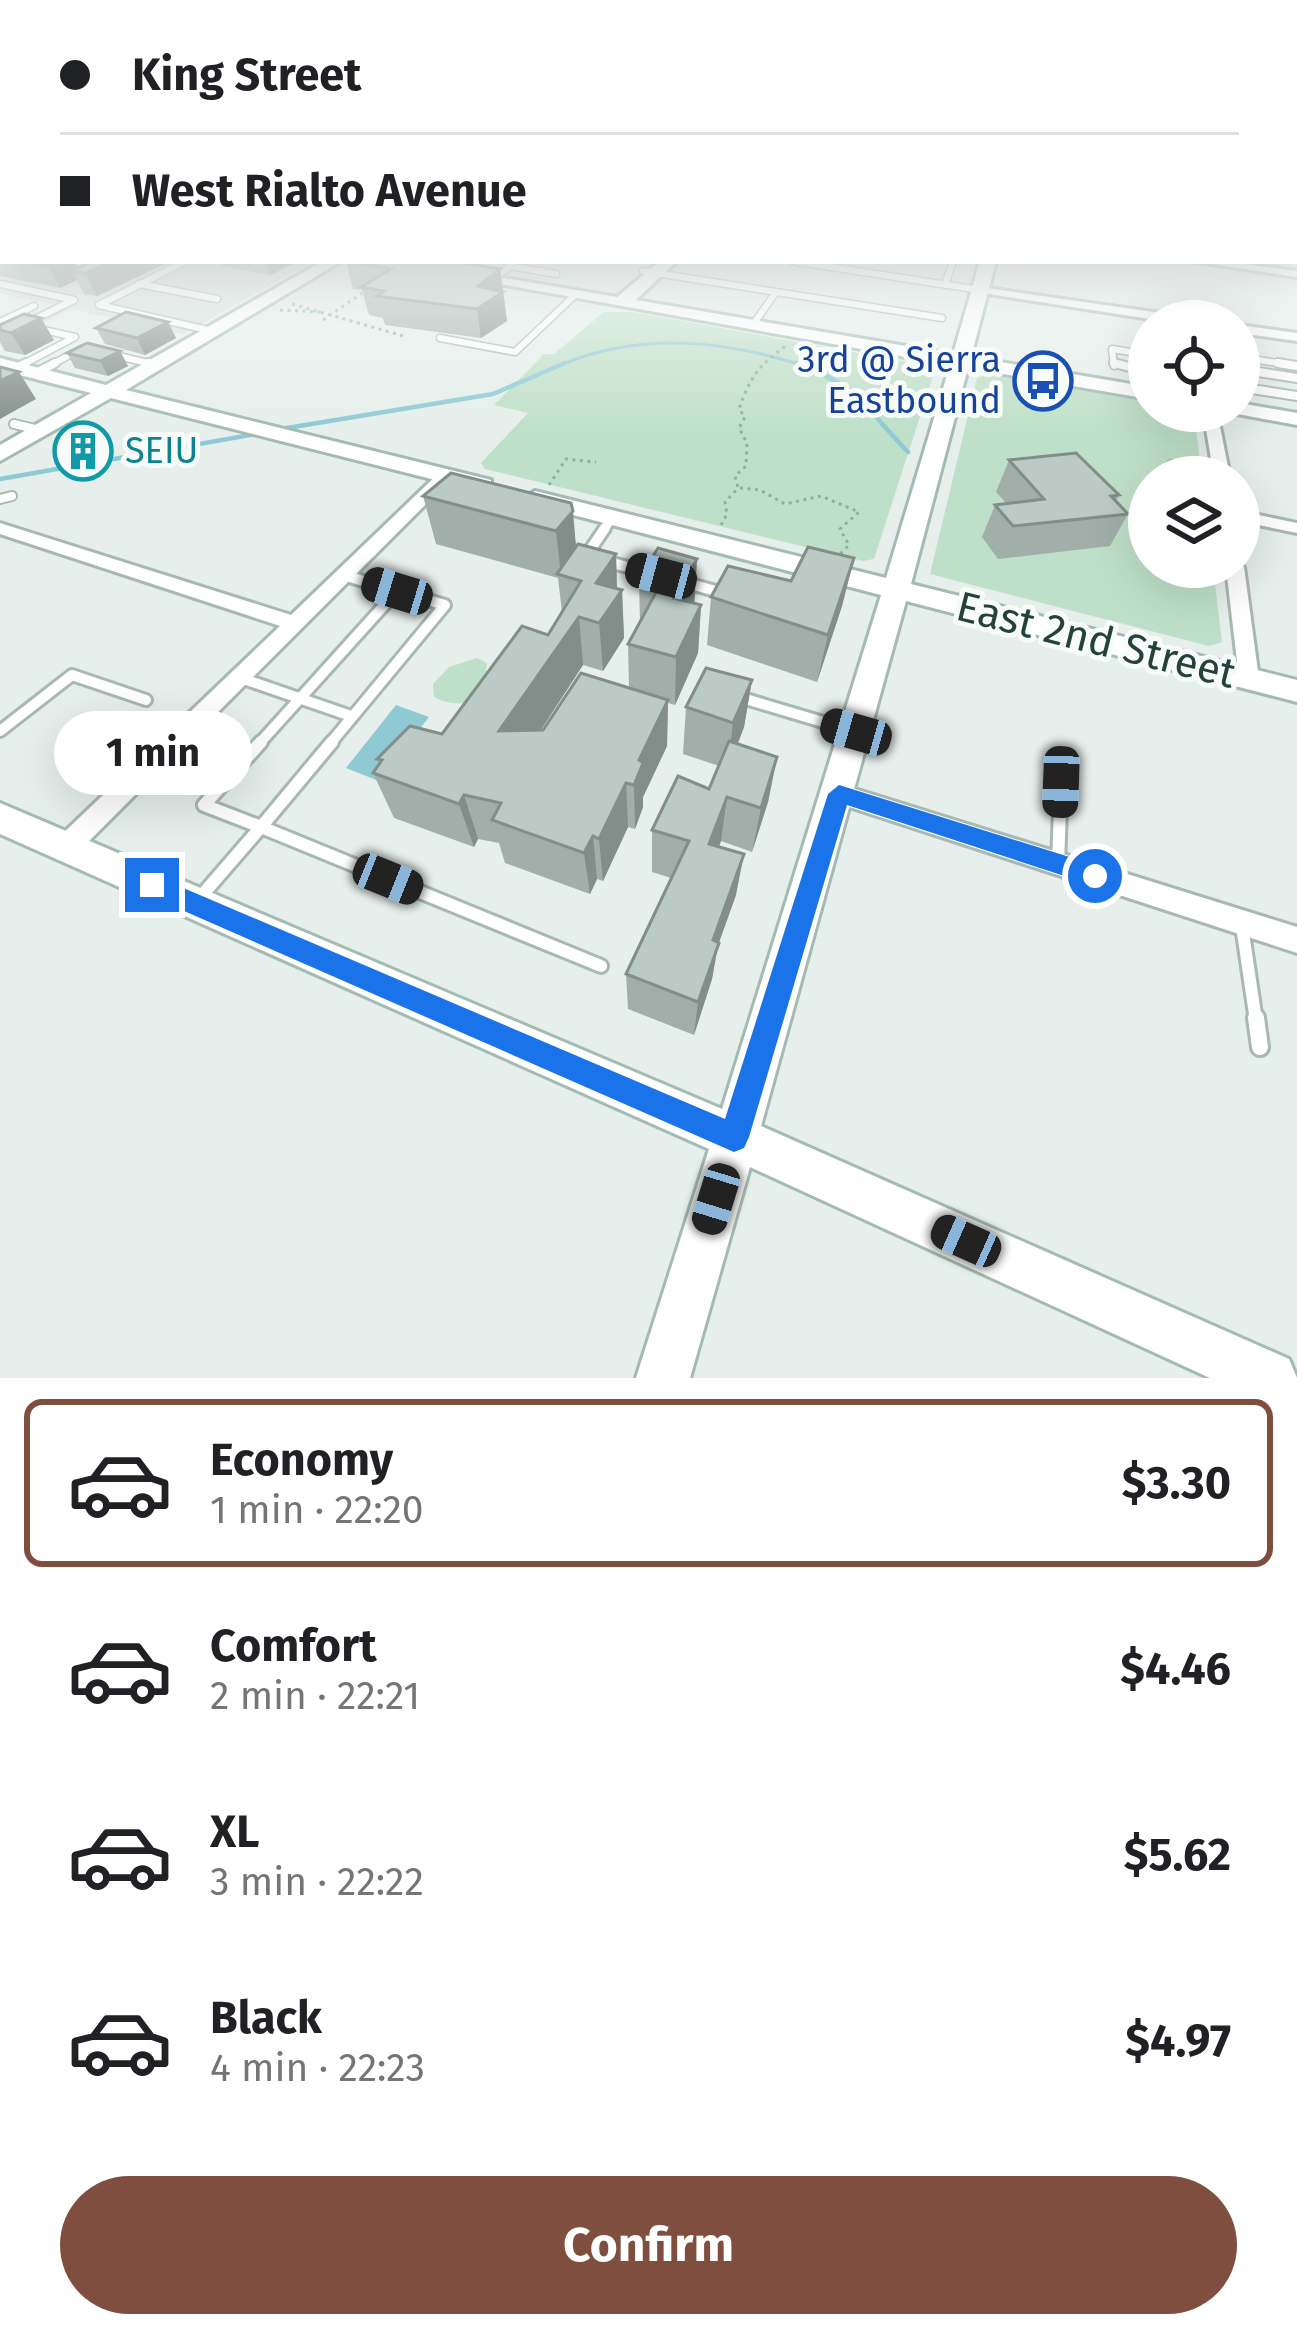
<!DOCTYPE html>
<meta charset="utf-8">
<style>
body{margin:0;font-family:"Fira Sans",sans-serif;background:#f2f2f2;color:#202124;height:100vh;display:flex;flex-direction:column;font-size:45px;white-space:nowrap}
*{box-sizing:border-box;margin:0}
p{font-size:39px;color:#757577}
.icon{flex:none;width:66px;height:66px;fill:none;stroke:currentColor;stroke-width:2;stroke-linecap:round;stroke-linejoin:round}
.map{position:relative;height:1378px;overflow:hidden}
.details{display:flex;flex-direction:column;background:#fff;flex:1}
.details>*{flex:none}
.hud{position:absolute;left:0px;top:0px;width:1299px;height:264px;box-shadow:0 12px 48px #0002;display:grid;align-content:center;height:264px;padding:0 60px;background:#fff}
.buttons{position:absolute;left:1128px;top:300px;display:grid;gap:24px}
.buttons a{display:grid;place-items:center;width:132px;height:132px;border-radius:50%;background:#fff;box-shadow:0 12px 48px #0002;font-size:60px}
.end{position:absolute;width:54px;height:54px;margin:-27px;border:15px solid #1a73e8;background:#fff;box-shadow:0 0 0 6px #fff}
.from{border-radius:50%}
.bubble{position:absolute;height:84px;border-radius:42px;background:#fff;box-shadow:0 12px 48px #0002;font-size:39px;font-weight:700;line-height:84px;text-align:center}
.car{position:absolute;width:36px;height:72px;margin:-36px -18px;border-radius:15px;box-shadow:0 0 9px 3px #0007;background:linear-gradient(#222 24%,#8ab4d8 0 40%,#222 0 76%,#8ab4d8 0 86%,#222 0)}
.hud b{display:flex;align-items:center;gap:42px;height:114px;font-size:45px}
.hud b+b{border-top:3px solid #e0e0e0}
.hud i{width:30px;height:30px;background:#202124}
ul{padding:21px 0 0;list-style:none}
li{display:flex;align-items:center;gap:36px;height:168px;margin:0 24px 18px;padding:0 36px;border:6px solid transparent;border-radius:18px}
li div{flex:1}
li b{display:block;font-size:45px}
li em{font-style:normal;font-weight:700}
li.selected{border-color:#7f4e3f}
li>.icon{width:108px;height:108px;stroke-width:1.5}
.action{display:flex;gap:24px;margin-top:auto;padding:24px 60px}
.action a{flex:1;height:138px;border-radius:72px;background:#7f4e3f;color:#fff;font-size:48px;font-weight:700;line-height:138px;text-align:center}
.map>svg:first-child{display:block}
.built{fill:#d4dfda}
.green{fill:#bfe0c8}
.water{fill:#8ec9d4}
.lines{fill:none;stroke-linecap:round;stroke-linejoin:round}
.stream-far1{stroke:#8ec9d4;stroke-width:3}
.stream{stroke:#8ec9d4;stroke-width:4.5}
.lane-far4-casing{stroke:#a8b8b2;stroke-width:9}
.lane-far3-casing{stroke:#a8b8b2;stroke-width:12}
.lane-far2-casing{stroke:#a8b8b2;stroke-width:16}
.lane-far1-casing{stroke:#a8b8b2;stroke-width:18}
.lane-casing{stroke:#a8b8b2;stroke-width:22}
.street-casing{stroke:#a8b8b2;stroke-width:6}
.secondary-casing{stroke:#a4bbb3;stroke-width:6}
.path{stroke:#86b3a5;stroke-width:3;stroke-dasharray:3 4.5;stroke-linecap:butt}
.lane-far4{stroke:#fff;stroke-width:6}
.lane-far3{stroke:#fff;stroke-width:8}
.lane-far2{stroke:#fff;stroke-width:10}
.lane-far1{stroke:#fff;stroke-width:12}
.lane{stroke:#fff;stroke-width:16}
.street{fill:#fff;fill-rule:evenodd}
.secondary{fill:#fff;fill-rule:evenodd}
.wall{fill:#a1aea9}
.shaded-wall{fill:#838d89}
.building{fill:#bbcac4;stroke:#838d89;stroke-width:3}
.route{fill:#1a73e8}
.labels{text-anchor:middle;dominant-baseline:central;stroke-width:10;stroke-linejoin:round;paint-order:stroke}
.far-transit-label{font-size:36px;fill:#164399;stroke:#f7fbf9;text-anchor:end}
.far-culture-label{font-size:36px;fill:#0d838f;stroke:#f7fbf9;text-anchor:start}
.street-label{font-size:42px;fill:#24423a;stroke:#f7fbf9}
</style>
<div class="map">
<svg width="1297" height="1378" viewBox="0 0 1297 1378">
<rect width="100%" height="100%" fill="#e6efeb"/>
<path class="built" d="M27,261H312L184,334L71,309L0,343V329L52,305L0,293V272Z"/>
<path class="green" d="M604,312H633L936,367L874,559L863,561L485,469L481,463L528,413L494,405L544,354H554Z
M988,374L1149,402V411L1194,413L1202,477H1149V567H1213L1222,642L1209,646L930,574L977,378Z
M477,658L487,663L483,694C468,706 451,706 434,697L433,684L449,667Z"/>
<path class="water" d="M396,705L429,717L379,781L346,768Z"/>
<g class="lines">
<path class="stream-far1" d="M559,366C637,331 725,340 804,366"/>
<path class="stream" d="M795,363C858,384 866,409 908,452
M275,430L493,394L565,363
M0,479L262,433"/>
<g class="lane-far4-casing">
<path id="lane-far4" d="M186,261L99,305L212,331
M792,261L980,290
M643,271L942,318
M493,279L510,266L556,274
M0,284L74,300L27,323
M139,284L217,299
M945,285L953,261
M0,322L34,306
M752,326L776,292
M440,338L515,352L575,295
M110,354L156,365
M1239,357L1297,366
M20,366L75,337L39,329
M49,366L81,349
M1114,366L1112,349L1149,355"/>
</g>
<g class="lane-far3-casing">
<path id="lane-far3" d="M148,363L156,365
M1114,363L1149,372
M1278,363L1297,366
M16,368L26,363
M1239,369L1297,378
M36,373L55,363
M1239,387L1297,396
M14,424L39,430
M1168,477L1171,465L1221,474
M0,499L12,496
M603,531L613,517"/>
</g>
<g class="lane-far2-casing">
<path id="lane-far2" d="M605,528L586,556L654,574
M683,582L723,593
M238,677L351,716
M739,697L853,731
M0,731L72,675L146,700
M258,745L397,591L343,575
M329,745L445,605L397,591"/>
</g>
<g class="lane-far1-casing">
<path id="lane-far1" d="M332,742L261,827L601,966
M1058,864L1061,782
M197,901L261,827L204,805L261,742
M1242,926L1256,1021"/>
</g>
<g class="lane-casing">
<path id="lane" d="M1256,1018L1260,1047"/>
</g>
<g class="street-casing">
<path id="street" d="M1192,261H1222L1297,271V277Z
M980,287L1188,317L1194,321H1163L976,292V288Z
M1239,325L1297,333V341L1239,333Z
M1203,411H1217L1230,477H1214Z
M446,470L454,475L452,478L74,856L65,859L56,856L53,848L56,840L280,626L0,534V523L291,615L440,472Z
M1239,511L1297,523V533L1239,521Z
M1239,562L1244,567L1259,679L1249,687L1239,679L1226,567H1239Z
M839,784L1297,927V953L831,801L827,794L831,787Z"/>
</g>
<g class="secondary-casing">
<path id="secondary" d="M323,261H342L126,390L491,480V490L483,492L111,398L0,461V445L91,393L0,370V358L106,385Z
M660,261H677L636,300L953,354L980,261H996L971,357L1149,387V399L968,368L911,584L1297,680V702L906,601L761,1126L1289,1359L1297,1378H1210L750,1167L690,1378H636L709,1149L0,834V803L722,1109L881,595L527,503L523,498L535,491L886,578L950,365L455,276L463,271L617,297Z
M1239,403L1297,413V425L1232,413L1239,411Z"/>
</g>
<path class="path" d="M292,304L407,337
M280,310L322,312
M323,320L362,293
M549,485L566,459L596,462
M740,488L760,490L785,504L821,496L859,512L840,529L849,545L840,554
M721,525L727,514L725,502L738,488L735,476L746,466L747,443L739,428L745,417L739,409C750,377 759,365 787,345"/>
<use href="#lane-far4" class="lane-far4"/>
<use href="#lane-far3" class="lane-far3"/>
<use href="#lane-far2" class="lane-far2"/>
<use href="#lane-far1" class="lane-far1"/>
<use href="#lane" class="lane"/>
<use href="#street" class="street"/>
<use href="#secondary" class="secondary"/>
</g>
<path class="wall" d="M0,237H3V261H74L78,268L88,264L77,261H171L97,296L84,294L77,280L60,288L0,276Z
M220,261H291L292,264L271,275L222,266Z
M346,261L500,269L507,321L481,338L385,325L383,318L369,315L362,290L353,289Z
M168,322L176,338L145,355L105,344L96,328Z
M0,325L54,340L25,355L5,351L0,342Z
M67,353L128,366L108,376L75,368Z
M1009,460L1119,495L1116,501L1128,514L1110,546L998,559L982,537L995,505L1006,503L996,492Z
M423,496L571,503L576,547L616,554L617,588L622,590L624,638L603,671L583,665L541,730L629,688L628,644L640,622L639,579L697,559L694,604L701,605L698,653L675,705L668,703L667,746L643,797V807L635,829L628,827L603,881L597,879L590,894L505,863L499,843L478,839L474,847L394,818L373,773L379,764L377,759L442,734L548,635L562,612L558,578L436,544Z
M854,558L842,606L817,682L707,645L711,597L791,581Z
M752,680L744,727L738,744L777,757L768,802L752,852L721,841L719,847L736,895L718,945L712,979L694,1035L628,1009L626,974L671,878L652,872V830L709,789L719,766L683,754L686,707Z"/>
<path class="shaded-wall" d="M58,261H74L80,272L72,271L77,280L60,288L48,266Z
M112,261H171L97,296L85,273Z
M266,261H291L292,264L271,275Z
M500,269L507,321L481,338L477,309L478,286Z
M41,318L54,340L25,355L11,333Z
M168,322L176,338L145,355L137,338Z
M120,351L128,366L108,376L100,361Z
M19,372L36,399L0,419V381Z
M573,511L577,559L561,575L556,531Z
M616,554L617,596L622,590L624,638L603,671L596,583Z
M854,558L842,606L817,682L828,635Z
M697,559L694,607L674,598Z
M701,605L698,653L675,705L676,657Z
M579,617L583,665L510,777L499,731Z
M752,680L744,727L727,769L733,723Z
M668,700L667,746L643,797V807L635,829L634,785L639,760Z
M777,757L768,802L752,852L761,808Z
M626,783L628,827L603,881L599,839Z
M464,795L478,839L474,847L459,804Z
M727,797L721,841L704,886L709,844Z
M593,836L597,879L590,894L584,853Z
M744,854L736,895L718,945L712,979L694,1035L698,1002L713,940Z"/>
<path class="building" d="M22,261H58L48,266Z
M93,261H112L85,273L72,271Z
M346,261H453L500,269L478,286L503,292L477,309L377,296L384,291L361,287L391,269Z
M126,312L168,322L137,338L96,328Z
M24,314L41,318L11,333L0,330V325Z
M87,343L120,351L100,361L67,353Z
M0,367L19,372L0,381Z
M1076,453L1119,495L1111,496L1128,514L1013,526L995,505L1044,499L1009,460Z
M451,473L571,503L573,511L556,531L423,496Z
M578,544L616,554L596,583L622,590L599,623L579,617L499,731L543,730L581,673L668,700L639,760L643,763L634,785L626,783L599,839L593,836L584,853L492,820L501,803L464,795L459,804L373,773L382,760L377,759L410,726L442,734L522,626L548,635L581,581L557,574Z
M808,547L854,558L828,635L711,597L728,566L791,581Z
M658,548L697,559L674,598L701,605L676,657L628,644L660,585L639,579Z
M706,668L752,680L733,723L686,707Z
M729,741L777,757L761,808L727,797L709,844L744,854L713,940L719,943L698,1002L626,974L689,841L652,830L678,776L709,789Z"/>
<linearGradient id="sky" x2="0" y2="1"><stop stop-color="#84bce0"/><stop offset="0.55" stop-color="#f4f8f6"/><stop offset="1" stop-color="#f4f8f6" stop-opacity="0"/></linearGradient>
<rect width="1297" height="430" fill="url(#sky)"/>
<path class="route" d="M839,785L1095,865L1107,876L1095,886L847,805L749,1137L744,1148L734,1152L143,893L140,885L143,878H160L725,1119L828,794Z"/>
<defs>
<g id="bus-ring" transform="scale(3)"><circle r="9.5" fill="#f7fbf9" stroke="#1a4fb4" stroke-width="1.5"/><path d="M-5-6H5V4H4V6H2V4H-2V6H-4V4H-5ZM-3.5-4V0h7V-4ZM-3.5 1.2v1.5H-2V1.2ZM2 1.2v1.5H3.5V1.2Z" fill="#1a4fb4"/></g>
<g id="building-ring" transform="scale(3)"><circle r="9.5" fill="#f7fbf9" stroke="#0f9aa8" stroke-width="1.5"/><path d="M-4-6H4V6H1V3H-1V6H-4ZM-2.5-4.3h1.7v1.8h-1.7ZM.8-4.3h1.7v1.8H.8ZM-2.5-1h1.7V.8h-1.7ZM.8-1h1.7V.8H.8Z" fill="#0f9aa8"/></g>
</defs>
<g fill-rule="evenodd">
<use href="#bus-ring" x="1043" y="381"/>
<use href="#building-ring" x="83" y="451"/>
</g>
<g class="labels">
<g class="far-transit-label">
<text x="1001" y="360">3rd @ Sierra<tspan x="1001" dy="41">Eastbound</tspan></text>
</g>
<g class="far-culture-label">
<text x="125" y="451">SEIU</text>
</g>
<g class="street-label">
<text transform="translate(1096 640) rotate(14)">East 2nd Street</text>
</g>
</g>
</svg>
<div class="buttons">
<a><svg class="icon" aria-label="locate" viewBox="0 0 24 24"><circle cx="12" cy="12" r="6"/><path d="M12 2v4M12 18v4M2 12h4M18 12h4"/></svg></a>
<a><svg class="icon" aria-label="layers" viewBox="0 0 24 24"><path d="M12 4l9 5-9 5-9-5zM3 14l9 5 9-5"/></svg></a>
</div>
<i class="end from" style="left:1095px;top:876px"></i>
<i class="end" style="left:152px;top:885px"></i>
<div class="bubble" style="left:54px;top:711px;width:198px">1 min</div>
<i class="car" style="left:661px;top:576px;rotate:285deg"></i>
<i class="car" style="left:397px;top:591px;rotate:287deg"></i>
<i class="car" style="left:856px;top:732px;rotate:286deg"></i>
<i class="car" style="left:1061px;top:782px;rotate:182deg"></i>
<i class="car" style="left:388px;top:879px;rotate:112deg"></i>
<i class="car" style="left:716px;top:1199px;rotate:197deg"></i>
<i class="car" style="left:966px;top:1241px;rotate:294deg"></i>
<div class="hud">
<b><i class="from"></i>King Street</b>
<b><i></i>West Rialto Avenue</b>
</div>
</div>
<section class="details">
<ul>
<li class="selected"><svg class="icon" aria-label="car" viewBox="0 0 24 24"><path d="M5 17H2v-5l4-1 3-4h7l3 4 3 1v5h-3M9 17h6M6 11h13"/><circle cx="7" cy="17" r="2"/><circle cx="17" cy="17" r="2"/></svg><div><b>Economy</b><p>1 min · 22:20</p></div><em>$3.30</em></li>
<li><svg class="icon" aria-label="car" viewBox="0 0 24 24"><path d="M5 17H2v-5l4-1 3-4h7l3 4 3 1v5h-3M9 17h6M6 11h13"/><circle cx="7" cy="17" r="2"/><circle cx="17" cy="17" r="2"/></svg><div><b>Comfort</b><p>2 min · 22:21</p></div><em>$4.46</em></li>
<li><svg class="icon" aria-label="car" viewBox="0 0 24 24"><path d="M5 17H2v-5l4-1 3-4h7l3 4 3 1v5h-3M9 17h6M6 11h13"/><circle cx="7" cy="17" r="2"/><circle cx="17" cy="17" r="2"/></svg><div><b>XL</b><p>3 min · 22:22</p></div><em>$5.62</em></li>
<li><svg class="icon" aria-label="car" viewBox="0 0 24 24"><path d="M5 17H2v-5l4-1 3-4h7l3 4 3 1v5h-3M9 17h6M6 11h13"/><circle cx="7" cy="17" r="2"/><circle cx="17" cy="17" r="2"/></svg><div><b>Black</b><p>4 min · 22:23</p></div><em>$4.97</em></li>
</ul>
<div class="action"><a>Confirm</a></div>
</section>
